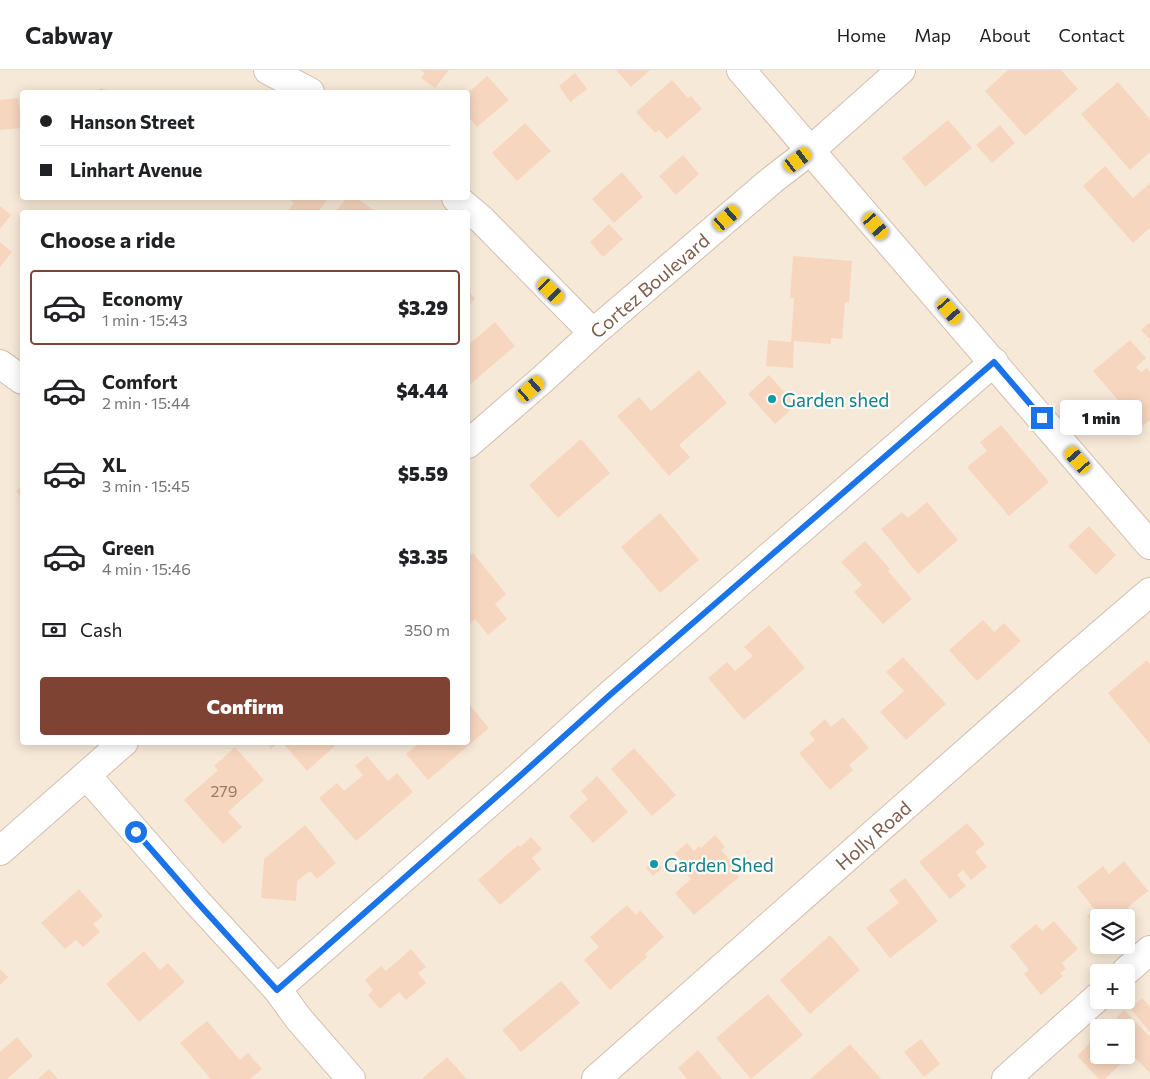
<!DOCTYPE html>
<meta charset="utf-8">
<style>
body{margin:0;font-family:Commissioner,sans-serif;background:#f2f2f2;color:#202124;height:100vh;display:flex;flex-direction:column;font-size:19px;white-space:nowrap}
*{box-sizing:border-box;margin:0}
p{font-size:16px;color:#757577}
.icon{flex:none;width:28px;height:28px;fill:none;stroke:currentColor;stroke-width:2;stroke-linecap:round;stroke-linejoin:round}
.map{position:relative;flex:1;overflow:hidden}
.drawer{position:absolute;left:20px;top:140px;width:450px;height:535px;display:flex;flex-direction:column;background:#fff;border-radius:5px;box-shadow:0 2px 12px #0003}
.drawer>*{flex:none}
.top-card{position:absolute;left:20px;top:20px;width:450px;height:110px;border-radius:5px;box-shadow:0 2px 12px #0003;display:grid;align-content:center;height:110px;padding:0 20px;background:#fff}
.fabs{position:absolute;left:1090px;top:839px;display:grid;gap:10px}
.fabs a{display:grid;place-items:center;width:45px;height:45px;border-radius:5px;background:#fff;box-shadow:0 2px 12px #0003;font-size:25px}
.end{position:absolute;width:22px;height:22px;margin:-11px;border:6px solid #1a73e8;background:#fff;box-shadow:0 0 0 2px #fff}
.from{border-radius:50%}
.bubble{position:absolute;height:35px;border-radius:5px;background:#fff;box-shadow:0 2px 12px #0003;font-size:16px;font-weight:800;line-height:35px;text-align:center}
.car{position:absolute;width:15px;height:30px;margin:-15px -8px;border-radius:6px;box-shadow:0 0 4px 1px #0007;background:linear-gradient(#f5c518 24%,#345 0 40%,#f5c518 0 76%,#345 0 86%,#f5c518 0)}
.top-card b{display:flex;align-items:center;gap:18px;height:48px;font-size:19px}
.top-card b+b{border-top:1px solid #e0e0e0}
.top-card i{width:12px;height:12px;background:#202124}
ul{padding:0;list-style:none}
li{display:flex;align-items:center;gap:15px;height:75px;margin:0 10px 8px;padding:0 10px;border:2px solid transparent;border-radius:5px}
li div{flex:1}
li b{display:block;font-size:19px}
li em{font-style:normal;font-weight:800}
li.selected{border-color:#7e4333}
li>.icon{width:45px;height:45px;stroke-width:1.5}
h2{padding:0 20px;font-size:22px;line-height:60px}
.pay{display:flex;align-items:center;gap:12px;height:55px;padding:0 20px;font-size:19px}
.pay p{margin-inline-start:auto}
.action{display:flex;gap:10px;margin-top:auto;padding:10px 20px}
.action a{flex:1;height:58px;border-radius:5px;background:#7e4333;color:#fff;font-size:20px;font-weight:800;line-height:58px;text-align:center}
header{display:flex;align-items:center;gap:30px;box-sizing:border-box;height:70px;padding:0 25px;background:#fff;border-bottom:1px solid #e0e0e0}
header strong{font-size:24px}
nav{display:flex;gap:28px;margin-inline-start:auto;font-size:18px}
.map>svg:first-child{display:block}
.residential{fill:#f7e9d8;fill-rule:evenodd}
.building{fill:#f7d6bf}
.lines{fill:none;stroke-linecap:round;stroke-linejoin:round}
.minor-casing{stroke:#d3beae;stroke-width:30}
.minor{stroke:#fff;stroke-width:28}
.route{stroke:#1a73e8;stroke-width:6}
.culture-dot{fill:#0f9aa8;stroke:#fffaf3;stroke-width:2}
.labels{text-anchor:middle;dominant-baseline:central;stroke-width:4.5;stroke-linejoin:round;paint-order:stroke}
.number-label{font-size:16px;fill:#9c7a66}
.street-label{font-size:19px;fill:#7d5c49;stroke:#fffaf3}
.culture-label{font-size:19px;fill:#0d838f;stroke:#fffaf3;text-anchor:start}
</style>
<header>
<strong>Cabway</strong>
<nav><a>Home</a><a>Map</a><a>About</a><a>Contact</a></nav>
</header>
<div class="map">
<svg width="1150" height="1009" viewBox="0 0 1150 1009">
<rect width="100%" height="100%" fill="#fef7ea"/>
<path class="residential" d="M0,0H1150V1009H0ZM22,22H468V128H22ZM22,142H468V672H22ZM1099,848H1126V875H1099ZM1099,902H1126V930H1099ZM1099,958H1126V985H1099Z"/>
<path class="building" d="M420,0H449L435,18L421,8L425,3Z
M616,0H650L631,17Z
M1008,0H1061L1078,19L1025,66L985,21Z
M575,3L587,19L570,32L559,16Z
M487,6L509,30L477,57L468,46V23Z
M672,10L688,28L691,26L702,39L667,69L659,60L655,63L636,42Z
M1118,12L1150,49V82L1130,100L1081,44Z
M100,18L114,22H99Z
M18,28L22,58L0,60V30Z
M948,50L972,78L925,117L902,88Z
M525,53L551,81L517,111L492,83Z
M1000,55L1015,73L992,93L976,75Z
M683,85L699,104L676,125L659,106Z
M1105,96L1133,128L1150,113V158L1133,173L1083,116Z
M622,102L643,127L614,153L592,129Z
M287,128H328L318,142H287L294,133Z
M347,128H357L376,142H335Z
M0,136L11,145L0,159Z
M609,154L623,169L603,187L590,172Z
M0,172L12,182L0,197Z
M793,186L852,191L849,233L845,232L842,269L831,268V274L794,271L793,298L766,296L768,270L791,272L794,228H790Z
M468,220L475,229L468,236Z
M495,252L515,276L468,316V275Z
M1150,252V270L1141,260Z
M1130,270L1146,288L1136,297L1141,302L1147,298L1150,302V350L1141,357L1093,301Z
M699,300L727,333L679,375L690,387L669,406L617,346L639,327L651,341Z
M769,305L796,335L775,354L748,324Z
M1001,355L1049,412L1009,446L967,397L987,381L980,372Z
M581,369L610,403L558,448L529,415Z
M22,416V429L16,421Z
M927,432L958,470L918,504L881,459L902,442L908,448Z
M660,443L699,490L660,523L621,477Z
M1089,456L1116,485L1096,505L1068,476Z
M865,471L890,499L888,501L912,529L883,554L854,522L862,515L841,492Z
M473,483L506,524L495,534L507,549L488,565L475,549L468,556V487Z
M983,550L994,562L1004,553L1021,571L977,611L949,580Z
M769,555L805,598L744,650L708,608L727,592L735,601L753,586L744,577Z
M903,587L946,634L906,670L880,642L904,621L886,602Z
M1147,590L1150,594V674L1108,623Z
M468,633L489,658L428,710L406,684L420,672H468Z
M843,647L869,678L849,695L853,700L830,720L799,683L815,670L809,663L825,649L831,657Z
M266,672H279L271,679Z
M282,672H339L307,701Z
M235,677L264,710L228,742L242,757L223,774L184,730L218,700L214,696Z
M634,678L676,725L652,746L611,699Z
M367,686L388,711L397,703L413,722L356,771L319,728L337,713L344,721L363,705L355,696Z
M597,706L628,742L593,773L569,746L588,729L581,721Z
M967,753L985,774L975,782L987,797L971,810L963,800L957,805L966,816L950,829L919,792Z
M305,755L336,793L317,809L310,801L297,811L296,831L261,828L264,789Z
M715,765L725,777L721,780L736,797L733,799L739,807L694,845L675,823L691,809L678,795L682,792L675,783L687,773L694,781L699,776L701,778Z
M531,767L542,779L532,788L541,799L500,835L478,810L518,775L520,777Z
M655,790L662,798L653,806L646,798Z
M1124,791L1148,821L1128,837L1131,841L1125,846L1126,848H1099V860L1087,846L1095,840L1077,817L1103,796L1109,804Z
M905,808L938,851L890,888L866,858L899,833L889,820Z
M79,819L103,846L93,854L100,862L83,877L76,870L65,879L41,853Z
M627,835L636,845L640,840L664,867L645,884L647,887L610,920L584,890L599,877L590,867Z
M1054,851L1078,879L1062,893L1066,899L1060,903L1063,906L1041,925L1024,904L1029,900L1010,876L1036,854L1042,861Z
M830,865L860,900L810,944L780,910Z
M411,879L426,897L418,903L426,913L406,930L399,922L380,939L368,925L373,920L365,910L381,896L386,901Z
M144,881L160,900L168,893L185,912L139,952L106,914Z
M0,899L8,907L0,915Z
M561,911L580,933L521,982L502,960Z
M768,924L803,965L751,1009L716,968Z
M1142,928L1150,937V962L1130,938Z
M1124,940L1150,967V1003L1131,984L1105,1009H1099L1077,986L1099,964V985H1126V958H1106Z
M207,951L240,990L248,983L262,999L250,1009H211L180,973Z
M17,967L33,986L7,1009H0V982Z
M921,969L940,994L924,1007L904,982Z
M850,974L881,1009H810Z
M698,980L722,1009H687L678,998Z
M447,987L467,1009H422Z
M49,999L58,1009H38Z"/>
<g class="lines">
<g class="minor-casing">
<g id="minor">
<path d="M268,0L310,22"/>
<path d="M741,0L1150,475"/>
<path d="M456,128L482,150L593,263"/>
<path d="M0,294L22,310"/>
<path id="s1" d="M468,374L544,308L593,263L772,110L811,80L901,0"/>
<path d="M87,706L197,832L277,919L298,948L351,1009"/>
<path d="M0,781L124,672"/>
<path d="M1125,902L1150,880"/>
<path d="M277,919L521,705L611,624L994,292"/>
<path id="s2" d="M596,1009L1066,594L1150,522"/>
<path d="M1006,1009L1099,926"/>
</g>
</g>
<use href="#minor" class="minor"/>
</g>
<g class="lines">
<path class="route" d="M136,762L197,832L277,920L521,705L611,624L994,292L1042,348"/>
</g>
<g class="culture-dot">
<circle cx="772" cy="329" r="5"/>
<circle cx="654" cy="794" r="5"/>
</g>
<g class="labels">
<g class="number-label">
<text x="224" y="720">279</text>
</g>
<g class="street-label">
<text stroke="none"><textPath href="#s1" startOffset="241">Cortez Boulevard</textPath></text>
<text stroke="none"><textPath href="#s2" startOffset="369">Holly Road</textPath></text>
</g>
<g class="culture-label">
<text x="782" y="329">Garden shed</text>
<text x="664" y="794">Garden Shed</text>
</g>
</g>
</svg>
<div class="fabs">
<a><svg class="icon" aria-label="layers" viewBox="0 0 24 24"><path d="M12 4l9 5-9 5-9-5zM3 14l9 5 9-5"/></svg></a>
<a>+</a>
<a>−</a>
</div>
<i class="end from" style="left:136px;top:762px"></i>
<i class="end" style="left:1042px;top:348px"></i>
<div class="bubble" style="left:1060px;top:330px;width:82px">1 min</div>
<i class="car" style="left:798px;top:90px;rotate:53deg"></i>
<i class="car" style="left:727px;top:148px;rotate:49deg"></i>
<i class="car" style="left:876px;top:156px;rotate:139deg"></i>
<i class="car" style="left:551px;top:221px;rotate:135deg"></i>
<i class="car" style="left:950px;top:241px;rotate:139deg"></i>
<i class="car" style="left:531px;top:319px;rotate:49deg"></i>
<i class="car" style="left:1078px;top:390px;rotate:319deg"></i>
<div class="top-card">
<b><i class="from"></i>Hanson Street</b>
<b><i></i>Linhart Avenue</b>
</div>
<section class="drawer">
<h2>Choose a ride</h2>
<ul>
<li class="selected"><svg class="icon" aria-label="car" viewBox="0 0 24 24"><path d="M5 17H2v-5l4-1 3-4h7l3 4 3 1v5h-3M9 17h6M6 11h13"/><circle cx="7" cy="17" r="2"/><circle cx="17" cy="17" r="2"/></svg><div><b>Economy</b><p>1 min · 15:43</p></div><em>$3.29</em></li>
<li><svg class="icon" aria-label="car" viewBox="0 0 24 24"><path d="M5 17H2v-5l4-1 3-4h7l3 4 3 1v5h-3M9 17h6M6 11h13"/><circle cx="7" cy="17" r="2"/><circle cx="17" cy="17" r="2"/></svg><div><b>Comfort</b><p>2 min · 15:44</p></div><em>$4.44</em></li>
<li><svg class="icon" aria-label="car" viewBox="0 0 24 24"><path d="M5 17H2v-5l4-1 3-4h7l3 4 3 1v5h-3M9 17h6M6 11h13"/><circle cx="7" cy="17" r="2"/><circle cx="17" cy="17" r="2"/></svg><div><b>XL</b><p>3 min · 15:45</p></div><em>$5.59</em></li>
<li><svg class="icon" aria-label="car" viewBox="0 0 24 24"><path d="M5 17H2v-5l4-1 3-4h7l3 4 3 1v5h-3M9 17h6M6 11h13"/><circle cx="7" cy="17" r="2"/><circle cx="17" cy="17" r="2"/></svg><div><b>Green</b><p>4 min · 15:46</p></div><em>$3.35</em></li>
</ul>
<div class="pay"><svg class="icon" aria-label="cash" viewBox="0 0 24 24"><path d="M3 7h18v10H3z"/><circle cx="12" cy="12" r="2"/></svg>Cash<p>350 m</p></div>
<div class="action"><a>Confirm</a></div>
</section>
</div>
